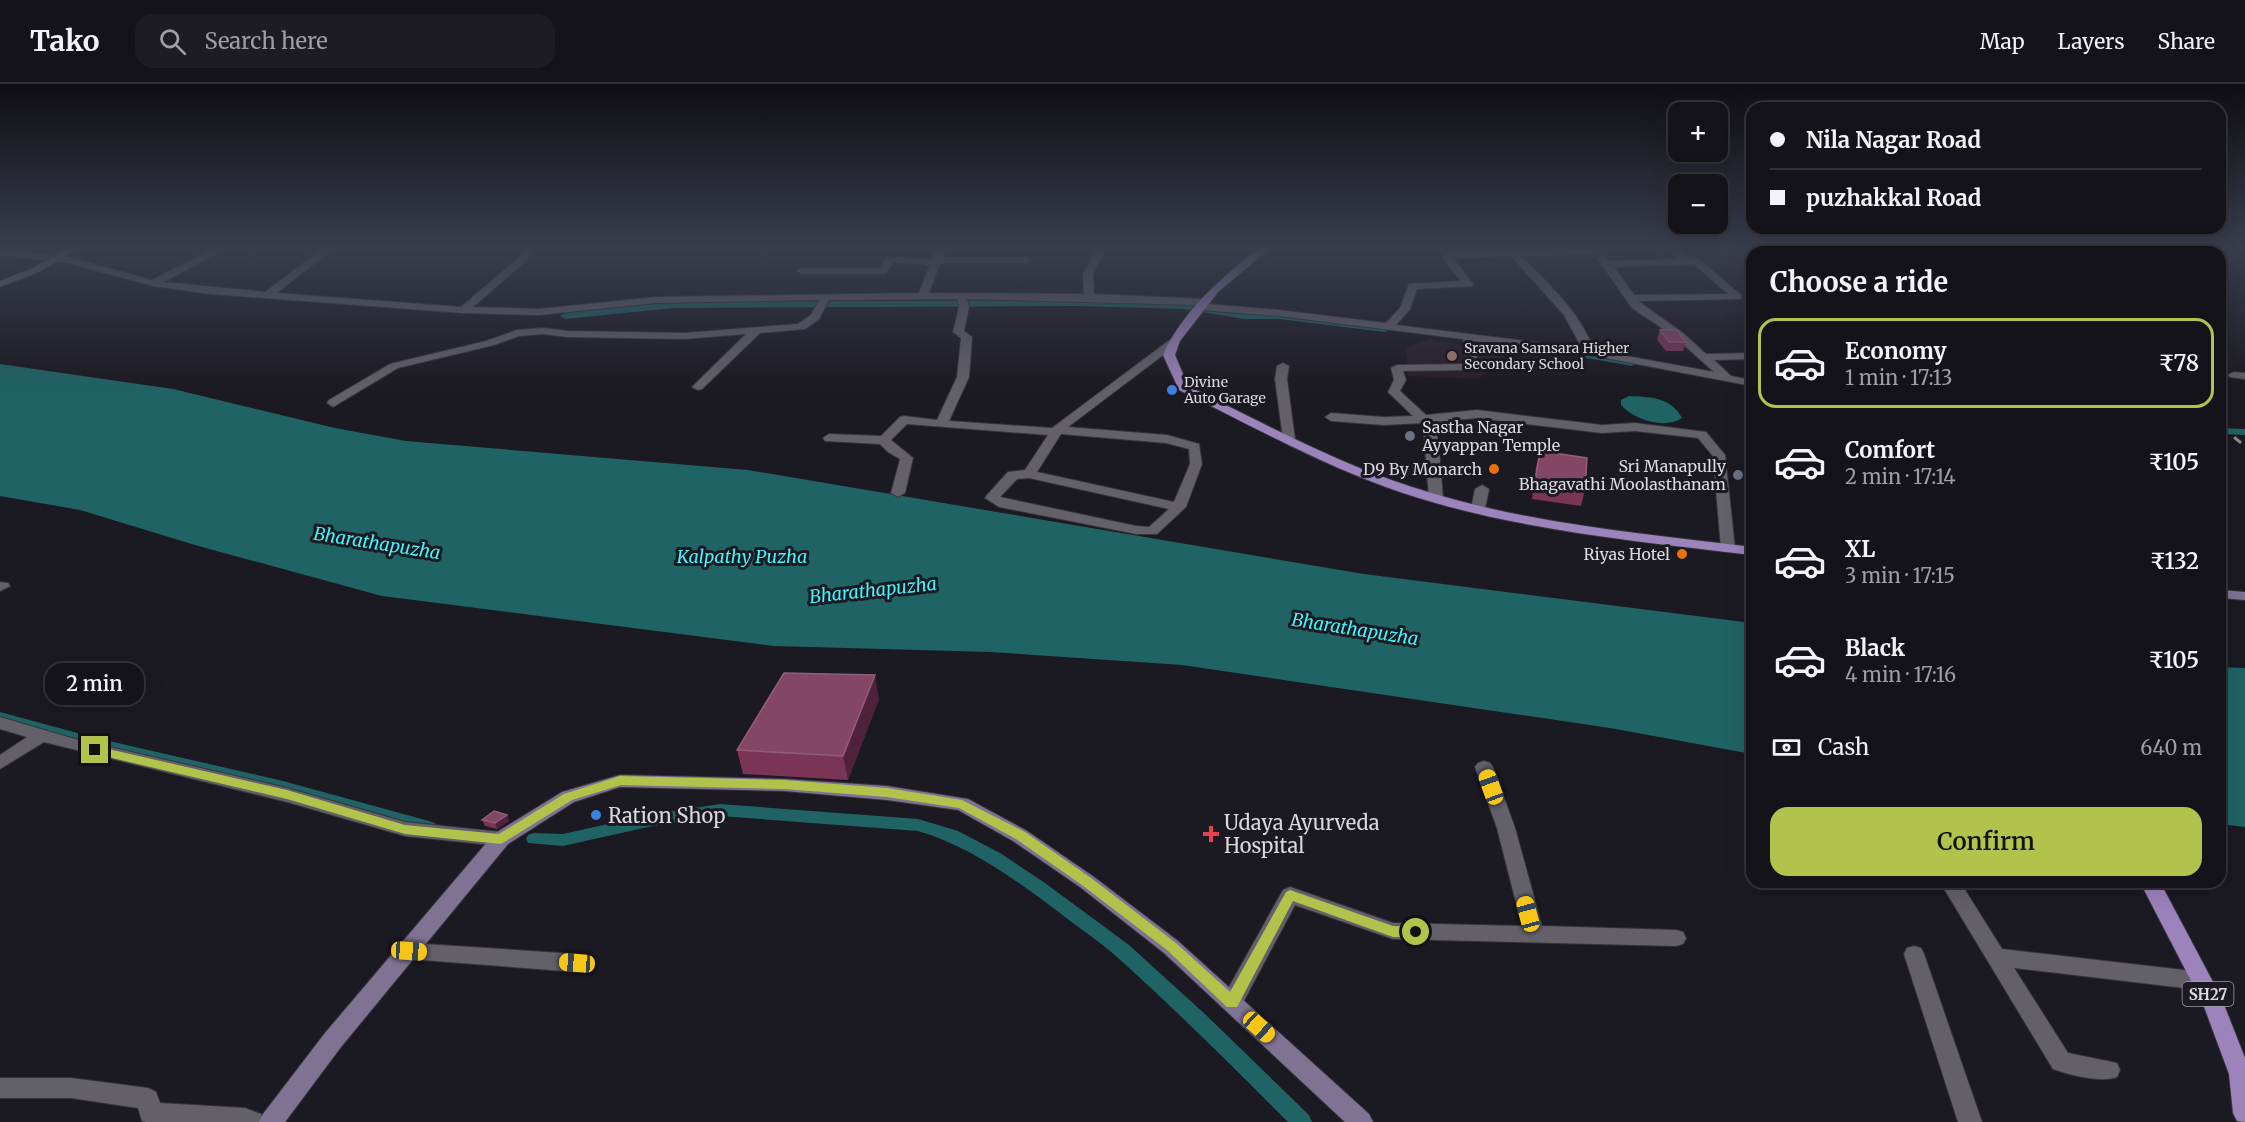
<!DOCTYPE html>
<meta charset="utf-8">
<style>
body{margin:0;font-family:Merriweather,serif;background:#1d1c22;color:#f1f3f6;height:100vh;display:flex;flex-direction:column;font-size:22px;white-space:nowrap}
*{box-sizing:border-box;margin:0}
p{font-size:20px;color:#9d9ea2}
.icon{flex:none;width:33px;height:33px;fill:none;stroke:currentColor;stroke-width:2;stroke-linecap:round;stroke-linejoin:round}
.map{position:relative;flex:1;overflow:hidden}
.sheet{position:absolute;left:1746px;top:162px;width:480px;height:642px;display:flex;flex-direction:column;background:#141319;border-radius:18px;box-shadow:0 6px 24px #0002,0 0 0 2px #333238}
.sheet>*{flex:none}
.hud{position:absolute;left:1746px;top:18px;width:480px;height:132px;border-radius:18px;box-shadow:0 6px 24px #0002,0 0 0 2px #333238;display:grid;align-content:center;height:132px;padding:0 24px;background:#141319}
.tools{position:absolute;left:1668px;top:18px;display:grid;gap:12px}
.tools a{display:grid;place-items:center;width:60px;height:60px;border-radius:12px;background:#141319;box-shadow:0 6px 24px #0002,0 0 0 2px #333238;font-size:30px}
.end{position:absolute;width:27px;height:27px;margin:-14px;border:8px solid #b2c34c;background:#111;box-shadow:0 0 0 3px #111}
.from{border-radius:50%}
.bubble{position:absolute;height:42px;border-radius:18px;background:#141319;box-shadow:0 6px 24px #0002,0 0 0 2px #333238;font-size:20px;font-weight:600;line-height:42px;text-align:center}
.car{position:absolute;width:18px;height:36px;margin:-18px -9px;border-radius:8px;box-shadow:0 0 4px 2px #0007;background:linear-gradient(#f5c518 24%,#345 0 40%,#f5c518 0 76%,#345 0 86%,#f5c518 0)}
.hud b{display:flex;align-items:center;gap:21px;height:57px;font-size:22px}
.hud b+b{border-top:2px solid #333238}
.hud i{width:15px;height:15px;background:#f1f3f6}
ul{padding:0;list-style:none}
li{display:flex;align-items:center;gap:18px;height:90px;margin:0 12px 9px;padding:0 12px;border:3px solid transparent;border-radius:18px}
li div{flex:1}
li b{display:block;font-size:22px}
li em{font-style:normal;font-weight:600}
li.selected{border-color:#b2c34c}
li>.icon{width:54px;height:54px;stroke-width:1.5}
h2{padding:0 24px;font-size:27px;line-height:72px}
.pay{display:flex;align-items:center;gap:15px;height:66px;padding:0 24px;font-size:22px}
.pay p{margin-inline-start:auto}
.primary-button{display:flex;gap:12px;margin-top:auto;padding:12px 24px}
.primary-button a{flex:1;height:69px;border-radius:18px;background:#b2c34c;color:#111;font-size:24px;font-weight:600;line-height:69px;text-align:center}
header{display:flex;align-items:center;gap:36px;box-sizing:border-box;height:84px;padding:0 30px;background:#141319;border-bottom:2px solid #333238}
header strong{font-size:28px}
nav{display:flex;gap:33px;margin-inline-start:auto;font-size:21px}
.search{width:420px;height:54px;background:#1d1c22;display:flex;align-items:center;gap:15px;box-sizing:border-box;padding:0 21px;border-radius:18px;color:#9d9ea2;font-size:22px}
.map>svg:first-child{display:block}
.education{fill:#281d2b}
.water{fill:#1f6365}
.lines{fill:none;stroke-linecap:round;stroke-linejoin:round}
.canal{fill:#1f6365;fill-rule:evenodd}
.street-casing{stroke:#35343a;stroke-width:2}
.secondary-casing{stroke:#35343a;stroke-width:2}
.primary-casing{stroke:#35343a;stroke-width:2}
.street{fill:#63606a;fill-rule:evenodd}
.secondary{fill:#7f7293;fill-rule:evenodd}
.primary{fill:#9b83bc;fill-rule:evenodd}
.rail-far1{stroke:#8d8b92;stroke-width:2;stroke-dasharray:8 8;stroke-linecap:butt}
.rail{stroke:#8d8b92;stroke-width:3;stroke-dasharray:9 9;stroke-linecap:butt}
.wall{fill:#793456}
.shaded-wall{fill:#4f223b}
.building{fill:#844665;stroke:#925d78;stroke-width:1.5}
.route{fill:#b2c34c}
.education-dot{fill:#8d6e63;stroke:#1b1921;stroke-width:2}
.shop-dot{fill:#3f7fe0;stroke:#1b1921;stroke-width:2}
.worship-dot{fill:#6b7280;stroke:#1b1921;stroke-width:2}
.food-dot{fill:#e8710a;stroke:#1b1921;stroke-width:2}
.health-dot{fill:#e0444e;stroke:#1b1921;stroke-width:2}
.labels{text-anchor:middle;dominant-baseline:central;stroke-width:6;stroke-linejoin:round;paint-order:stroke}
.far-poi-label{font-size:14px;fill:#dbd9df;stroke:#1b1921;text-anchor:start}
.shield{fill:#1b1921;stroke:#a19fa6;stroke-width:1.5}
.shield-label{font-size:15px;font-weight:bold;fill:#dbd9df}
.poi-label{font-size:16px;fill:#dbd9df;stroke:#1b1921;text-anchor:end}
.water-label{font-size:18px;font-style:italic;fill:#3ef7fc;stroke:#1b1921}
.near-poi-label{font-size:20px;fill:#dbd9df;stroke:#1b1921;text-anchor:start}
</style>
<header>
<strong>Tako</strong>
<div class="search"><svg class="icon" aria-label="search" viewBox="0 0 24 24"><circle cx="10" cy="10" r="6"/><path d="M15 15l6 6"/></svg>Search here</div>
<nav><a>Map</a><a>Layers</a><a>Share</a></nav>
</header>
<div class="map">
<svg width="2245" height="1038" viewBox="0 0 2245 1038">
<rect width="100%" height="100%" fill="#1b1921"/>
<path class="education" d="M1431,255L1492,267L1504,276L1477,295L1408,292L1406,263Z"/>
<path class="water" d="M0,280L173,305L335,344L406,357L748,386L1364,490L1752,539V670L1610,644L1182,581L991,568L774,562L382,512L195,461L80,426L0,412Z
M1629,312C1650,313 1671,313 1682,334C1665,346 1633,335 1621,321V316Z
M2220,583L2245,584V743L2220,740Z"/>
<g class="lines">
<path class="canal" d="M1075,216L1184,219L1244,229H1279L1385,242L1390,245L1385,248L1279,235H1244L1184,225L1075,222L673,224L565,235L560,232L565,229L673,218Z
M1568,265L1632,276L1637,279L1632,282L1564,270V266Z
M2220,344L2245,345V351L2220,350Z
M0,628L96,654L283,697L429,737L435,739L437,743L435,747L429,749L283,709L96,664L0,638Z
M720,720L918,735L958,747L1000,769L1045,799L1129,861L1206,931L1309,1031L1312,1038H1288C1232,982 1176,926 1117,873C1098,856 1076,842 1056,826C1013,794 969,762 918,747L720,732L648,743L563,762L528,759L526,755L528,751L534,749L563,750L648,731Z"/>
<g class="street-casing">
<path id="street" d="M215,164H227L164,198L265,208L323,164H334L277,209L461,223L521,172L524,164H534L528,175L473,223L539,225L656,213L919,209L930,181L893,178L887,189L884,190H802L797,187L802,184H880L886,173L932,175L936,164H946L942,173H1026L1031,176L1026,179H940L929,209L1084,210L1083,190L1093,171L1091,164H1101L1103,171L1093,190L1094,210L1205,215L1210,218L1208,220L1279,226L1386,239L1400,224L1409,200L1461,197L1442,173L1450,168L1596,165L1601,168L1599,170L1521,172C1549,200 1580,228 1594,266L1714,288L1675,253L1632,224L1597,174L1602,171L1610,177L1679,175L1664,164H1675L1691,174L1699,175L1741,211V215L1638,217L1683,249L1706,270L1752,269V275L1714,276L1731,292L1752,296V302L1589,271L1474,257L1478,281L1469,286L1403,287L1406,296L1400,307L1426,331L1477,326L1602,341L1635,339L1706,348L1725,371L1735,464L1728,468L1721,464L1713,372L1698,354L1635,347L1602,349L1477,334L1435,338L1439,365L1443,414L1436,418L1429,414L1423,339L1384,341L1331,337L1325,333L1331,329L1384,333L1413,332L1388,308L1394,296L1391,284L1397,281L1466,280L1463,255L1279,232L1202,226L1197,223L1199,221L967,215L969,223L964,247L972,253L969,293L949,337L1052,344L1171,255H1179V259L1068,343L1167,351L1199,360L1202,380L1186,423L1157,450H1136L999,423L985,414L987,411L1008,388L1025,386L1048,351L907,340L891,356L913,374L905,409L898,413L891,409L900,375L888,368L880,360L825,357L823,354L829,350L881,352L900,333L904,332L937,336L957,293L961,254L953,248L959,223L957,215L829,216L819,235L805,245L760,249L702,305L698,306L692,303L694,301L746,250L684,255L568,253L543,250L519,252L494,261L398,284L333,323L327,319L329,316L390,280L486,257L517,246L543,244L568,247L684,249L798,240L811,231L819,216L656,219L539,231L463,229L210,210L153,202L68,179L0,171V165L69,173L152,196ZM1511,172L1564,231L1582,264L1396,241L1410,225L1417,205L1472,202L1473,200L1453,174ZM1694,180L1728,210L1634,211L1614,183ZM1061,350L1166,359L1189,365L1190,380L1174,418L1037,388ZM1029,394L1169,425L1149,443L1136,442L1000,413L1017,395Z
M1742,164H1752L1755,168H1752V173Z
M1822,164H1834L1839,168H1827Z
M1283,279L1289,282L1287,295L1295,355L1289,359L1283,355L1275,295L1277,282Z
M2234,288L2245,289V295L2230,293L2228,291Z
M1482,401L1489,405L1485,425L1478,429L1471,425L1475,405Z
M0,498L8,499L10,502L0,507Z
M0,633L75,655L287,704L405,738L501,748L508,750L510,755L508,760L501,762L405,752L287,718L44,658L0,685V671L27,653L0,645Z
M1484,677L1490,679L1493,683L1515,744L1542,842L1676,846L1683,848L1686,854L1683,860L1676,862L1393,855L1295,821L1240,924L1232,927L1224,924L1221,918L1224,912L1283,806L1290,803L1393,839L1522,842L1497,744L1475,683L1478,679Z
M1940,798H1960L2002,865L2201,888L2208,891L2212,897L2208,903L2201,906L2014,884L2068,969L2117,979L2120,986L2117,993C2100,999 2070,991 2053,985Z
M409,859L577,870L584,873L587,879L584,885L577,888L409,875L402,873L399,867L402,861Z
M1914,862L1921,864L1924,870L1982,1038H1958L1904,870L1907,864Z
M0,994H71L148,1004L156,1008L160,1019L245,1024L261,1030L265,1038H146L142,1037L138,1024L71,1014H0Z"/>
</g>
<g class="secondary-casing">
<path id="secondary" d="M67,164H79L39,188L0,203V197L33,184Z
M2220,506L2245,508V516L2220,514Z
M620,691L784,695L887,702L968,715L1027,747L1094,793L1178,857L1369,1030L1373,1038H1345L1164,869L1080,803L1013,757L958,726L887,716L784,707L620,703L574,718L508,760L341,963L285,1038H259L263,1030L325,949L494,750L562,708Z"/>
</g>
<g class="primary-casing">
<path id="primary" d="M1259,164H1270L1218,208L1180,257L1175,271L1188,302C1261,338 1334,378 1412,403C1521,439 1638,449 1752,463V471C1635,457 1515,446 1403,409C1325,383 1252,342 1179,306L1163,271C1183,226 1222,194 1259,164Z
M2140,798H2160L2221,913L2245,974V1038L2237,1037L2233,1029L2229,990L2203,920Z"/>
</g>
<use href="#street" class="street"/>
<use href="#secondary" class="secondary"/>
<use href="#primary" class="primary"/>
<path class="rail-far1" d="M1946,164L1954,168"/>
<path class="rail" d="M2220,342L2245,362"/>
</g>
<path class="wall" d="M1660,246L1686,258L1683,267H1666L1657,256Z
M1540,367L1585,406L1581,422L1532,415L1536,383Z
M879,615L848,696L743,690L737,666Z
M507,731L509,737L497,745L485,742L482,736Z"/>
<path class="shaded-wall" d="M875,591L879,615L848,696L843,672Z
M507,731L509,737L497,745L495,739Z"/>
<path class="building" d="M1660,246H1677L1686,258H1669Z
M1540,367L1587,374L1585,406L1535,398Z
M784,589L875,591L843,672L737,666Z
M494,727L507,731L495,739L482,736Z"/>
<linearGradient id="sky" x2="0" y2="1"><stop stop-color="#0f0e12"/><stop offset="0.53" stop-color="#393e4e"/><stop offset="1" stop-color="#393e4e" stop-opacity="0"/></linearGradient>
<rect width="2245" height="309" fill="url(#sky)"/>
<path class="route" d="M95,662L287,706L405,741L499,750L564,710L620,692L784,696L887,704L962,716L1025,748L1091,794L1176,859L1230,908L1286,808L1290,806L1393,842L1416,843L1423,848L1416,853H1393L1293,817L1237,923H1227L1167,866L1082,801L1016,755L959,724L887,713L784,705L621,701L572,716L501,760L405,750L287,715L91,669L90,666Z"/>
<circle class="education-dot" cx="1452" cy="272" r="6"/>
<g class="shop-dot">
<circle cx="1172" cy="306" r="6"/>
<circle cx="596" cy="731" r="6"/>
</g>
<g class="worship-dot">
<circle cx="1410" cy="352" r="6"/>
<circle cx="1738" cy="391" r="6"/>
</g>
<g class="food-dot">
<circle cx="1494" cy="385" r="6"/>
<circle cx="1682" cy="470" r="6"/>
</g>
<path class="health-dot" d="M1208 741h6v6h6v6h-6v6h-6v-6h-6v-6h6z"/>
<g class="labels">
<g class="far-poi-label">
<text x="1464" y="264">Sravana Samsara Higher<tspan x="1464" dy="16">Secondary School</tspan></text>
<text x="1184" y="298">Divine<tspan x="1184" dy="16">Auto Garage</tspan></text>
</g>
<rect class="shield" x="2182.5" y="898" width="51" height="24" rx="4.5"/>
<g class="shield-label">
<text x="2208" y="910">SH27</text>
</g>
<g class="poi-label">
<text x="1422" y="343" text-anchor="start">Sastha Nagar<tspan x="1422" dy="18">Ayyappan Temple</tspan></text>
<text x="1726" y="382">Sri Manapully<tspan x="1726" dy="18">Bhagavathi Moolasthanam</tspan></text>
<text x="1482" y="385">D9 By Monarch</text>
<text x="1670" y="470">Riyas Hotel</text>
</g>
<g class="water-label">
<text transform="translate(377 459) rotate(9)">Bharathapuzha</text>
<text x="742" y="472">Kalpathy Puzha</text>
<text transform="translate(873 506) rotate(-6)">Bharathapuzha</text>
<text transform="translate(1355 545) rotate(9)">Bharathapuzha</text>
</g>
<g class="near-poi-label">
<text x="608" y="731">Ration Shop</text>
<text x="1224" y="738">Udaya Ayurveda<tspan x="1224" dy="23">Hospital</tspan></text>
</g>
</g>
</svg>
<div class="tools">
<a>+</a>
<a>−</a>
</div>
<i class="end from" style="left:1416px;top:848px"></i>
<i class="end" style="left:95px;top:666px"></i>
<div class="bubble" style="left:45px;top:579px;width:99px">2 min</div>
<i class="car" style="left:1491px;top:703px;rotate:340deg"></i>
<i class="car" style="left:1528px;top:830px;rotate:345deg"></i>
<i class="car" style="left:409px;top:867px;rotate:94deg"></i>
<i class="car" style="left:577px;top:879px;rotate:274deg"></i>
<i class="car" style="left:1259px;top:943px;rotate:132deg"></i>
<div class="hud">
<b><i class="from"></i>Nila Nagar Road</b>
<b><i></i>puzhakkal Road</b>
</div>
<section class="sheet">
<h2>Choose a ride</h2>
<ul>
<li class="selected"><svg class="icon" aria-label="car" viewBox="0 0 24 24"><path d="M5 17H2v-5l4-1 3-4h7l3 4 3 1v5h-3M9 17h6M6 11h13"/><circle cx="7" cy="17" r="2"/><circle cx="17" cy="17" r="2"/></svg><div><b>Economy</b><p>1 min · 17:13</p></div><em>₹78</em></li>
<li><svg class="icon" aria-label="car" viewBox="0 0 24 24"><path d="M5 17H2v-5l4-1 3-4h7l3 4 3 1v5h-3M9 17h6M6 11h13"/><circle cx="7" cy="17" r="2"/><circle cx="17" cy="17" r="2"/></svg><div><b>Comfort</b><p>2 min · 17:14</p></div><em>₹105</em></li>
<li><svg class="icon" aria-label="car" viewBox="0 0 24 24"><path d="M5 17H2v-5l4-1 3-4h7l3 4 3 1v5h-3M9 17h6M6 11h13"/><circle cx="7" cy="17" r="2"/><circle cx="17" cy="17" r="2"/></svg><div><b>XL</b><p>3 min · 17:15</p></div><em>₹132</em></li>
<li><svg class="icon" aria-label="car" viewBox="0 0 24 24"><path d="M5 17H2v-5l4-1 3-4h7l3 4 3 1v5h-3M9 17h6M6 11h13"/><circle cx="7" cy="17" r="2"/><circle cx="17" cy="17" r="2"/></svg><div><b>Black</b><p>4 min · 17:16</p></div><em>₹105</em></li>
</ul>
<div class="pay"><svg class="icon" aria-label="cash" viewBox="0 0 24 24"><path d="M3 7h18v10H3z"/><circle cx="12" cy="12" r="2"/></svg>Cash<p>640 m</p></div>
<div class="primary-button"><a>Confirm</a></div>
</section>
</div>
